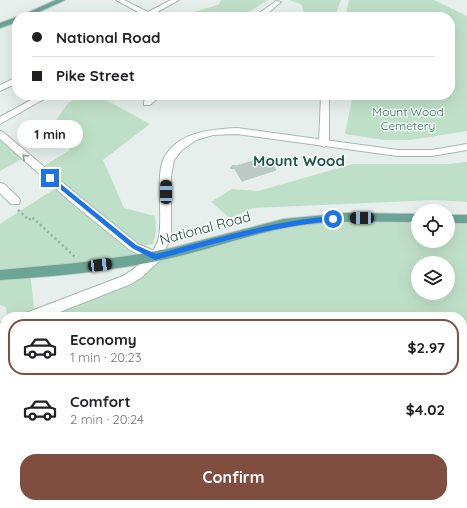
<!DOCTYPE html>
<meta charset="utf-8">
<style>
body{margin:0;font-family:Quicksand,sans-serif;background:#f6f6f6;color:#202124;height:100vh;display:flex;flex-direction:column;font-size:15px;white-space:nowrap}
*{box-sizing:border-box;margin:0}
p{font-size:13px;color:#757577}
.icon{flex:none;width:22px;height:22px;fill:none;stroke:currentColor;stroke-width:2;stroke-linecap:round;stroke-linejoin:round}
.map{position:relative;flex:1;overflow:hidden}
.sheet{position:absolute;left:0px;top:312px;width:467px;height:196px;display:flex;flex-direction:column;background:#fff;border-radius:16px 16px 0 0;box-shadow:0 4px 16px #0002}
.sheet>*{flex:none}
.banner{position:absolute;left:12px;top:12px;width:443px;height:88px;border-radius:16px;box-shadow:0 4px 16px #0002;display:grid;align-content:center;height:88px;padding:0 20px;background:#fff}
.tools{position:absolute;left:411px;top:204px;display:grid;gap:8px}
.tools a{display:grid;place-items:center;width:44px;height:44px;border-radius:50%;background:#fff;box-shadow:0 4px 16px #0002;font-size:20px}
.end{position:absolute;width:18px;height:18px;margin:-9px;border:5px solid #1a73e8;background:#fff;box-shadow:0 0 0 2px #fff}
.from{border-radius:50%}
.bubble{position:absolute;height:28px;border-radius:14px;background:#fff;box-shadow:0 4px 16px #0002;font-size:13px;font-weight:700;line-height:28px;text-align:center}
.car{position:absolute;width:12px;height:24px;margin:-12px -6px;border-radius:5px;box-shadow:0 0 3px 1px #0007;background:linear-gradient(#222 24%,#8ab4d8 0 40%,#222 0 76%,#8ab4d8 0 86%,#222 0)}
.banner b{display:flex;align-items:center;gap:14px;height:38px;font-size:15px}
.banner b+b{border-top:1px solid #e0e0e0}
.banner i{width:10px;height:10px;background:#202124}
ul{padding:7px 0 0;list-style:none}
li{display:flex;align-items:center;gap:12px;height:56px;margin:0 8px 6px;padding:0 12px;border:2px solid transparent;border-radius:16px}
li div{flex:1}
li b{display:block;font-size:15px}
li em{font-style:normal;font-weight:700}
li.current{border-color:#7f4e3f}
li>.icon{width:36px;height:36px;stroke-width:1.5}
.button{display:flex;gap:8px;margin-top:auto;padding:8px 20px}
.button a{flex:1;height:46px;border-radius:16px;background:#7f4e3f;color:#fff;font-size:16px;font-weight:700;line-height:46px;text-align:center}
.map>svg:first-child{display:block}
.green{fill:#bfe0c8;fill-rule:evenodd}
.building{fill:#bbcac4;stroke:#b8c9c2}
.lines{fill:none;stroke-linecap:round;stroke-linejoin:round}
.minor-casing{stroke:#a8b8b2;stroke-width:2}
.tertiary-casing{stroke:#a8b8b2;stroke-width:2}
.primary-casing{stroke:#c2cac8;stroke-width:2}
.path{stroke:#86b3a5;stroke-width:2.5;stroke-dasharray:2 3;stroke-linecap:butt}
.minor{fill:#fff;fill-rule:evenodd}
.tertiary{fill:#fff;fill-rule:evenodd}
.primary{fill:#6aa596;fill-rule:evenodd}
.oneway{stroke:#92a09c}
.route{fill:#1a73e8}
.labels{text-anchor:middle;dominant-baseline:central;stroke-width:3;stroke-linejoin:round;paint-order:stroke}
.far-park-label{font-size:12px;fill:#2d7a4b;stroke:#f7fbf9}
.street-label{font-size:14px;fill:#24423a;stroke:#f7fbf9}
.neighbourhood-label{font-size:15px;font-weight:bold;fill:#1f5548;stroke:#f7fbf9}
</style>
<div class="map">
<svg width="467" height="508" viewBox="0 0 467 508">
<rect width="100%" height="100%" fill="#e6efeb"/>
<path class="green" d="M222,0H268L250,11L237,15L176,17L218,5Z
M289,0H341L337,11V17H290L304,12L301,4Z
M349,0H434L467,16V131L410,140H384L345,134L352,99L333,95H450V17H345Z
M83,95H97L150,124L103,160L124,208L155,216L156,232L153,244L142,246L132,240L155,257L303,221L418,218V241H448V219H467V364L462,365V317H7L6,307L0,305V224L59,186L39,169L70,150L56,120L68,103ZM155,257L127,280L35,315L30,273ZM418,263H448V293H418Z
M0,134L25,157L0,171Z
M467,162V202L435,200L253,208L230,218L211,202L232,189L258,191L353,164H448Z
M5,327V503H51L46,508H0V329Z
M467,439V484L462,485V441Z
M276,503H405L389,508H262Z"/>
<path class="building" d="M267,157L276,170L242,181L235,169L230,168L233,165L236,166Z"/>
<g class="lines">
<g class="minor-casing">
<path id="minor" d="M116,0H124L148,12L171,0H179L148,17H138L142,14Z
M276,1L281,2L263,17H254Z
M17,77V83L0,91V85Z
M40,95H51L0,124V117Z
M152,95H161L150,105H144V101Z
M321,95H329V144L324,147L319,144Z
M0,131L3,132L80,197L138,244L159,253L161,257L159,261L155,262L130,250L72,203L0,139Z
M0,183L4,184L19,198L20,201L19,204H11L0,193Z
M467,380V394L462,395V381Z
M88,503H112L109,508H86Z"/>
</g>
<g class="tertiary-casing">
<path id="tertiary" d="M237,128L398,150H432L467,144V150L432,156H398L237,134L213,135L196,140L182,150L174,160L171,176V238L159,261L142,277L131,284L47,317H24L26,313L123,276C136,268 156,254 159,237C161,227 160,214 160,203C160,190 158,171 164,158C177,132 212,129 237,128Z
M5,321V333L0,335V323Z"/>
</g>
<g class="primary-casing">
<path id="primary" d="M56,0H65L28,17H18Z
M17,17V22L0,28V23Z
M346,213L418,214V222C380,222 341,220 303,225C258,231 215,248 171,258C115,271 57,276 0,280V270L77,263L134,255L172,248L284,219Z
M448,215H467V223H448Z"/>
</g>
<path class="path" d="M18,210L29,220L32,217L75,257"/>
<use href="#minor" class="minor"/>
<use href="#tertiary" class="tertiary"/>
<use href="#primary" class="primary"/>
</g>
<defs><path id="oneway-chevron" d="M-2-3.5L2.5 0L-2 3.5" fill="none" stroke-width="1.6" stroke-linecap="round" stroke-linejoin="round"/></defs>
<use class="oneway" href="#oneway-chevron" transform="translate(25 157) rotate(-138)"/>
<path class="route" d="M48,176H51L136,245L156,254C214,239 272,221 333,216L336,219L333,221C272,226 214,244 155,260L132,248L48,179Z"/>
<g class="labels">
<g class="far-park-label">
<text x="408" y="111">Mount Wood<tspan x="408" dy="14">Cemetery</tspan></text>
</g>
<g class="street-label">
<text transform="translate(205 228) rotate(-15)">National Road</text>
</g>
<g class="neighbourhood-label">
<text x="299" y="160">Mount Wood</text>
</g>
</g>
</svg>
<div class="tools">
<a><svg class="icon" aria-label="locate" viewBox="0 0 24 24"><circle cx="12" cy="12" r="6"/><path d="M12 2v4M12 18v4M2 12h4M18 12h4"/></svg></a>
<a><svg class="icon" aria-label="layers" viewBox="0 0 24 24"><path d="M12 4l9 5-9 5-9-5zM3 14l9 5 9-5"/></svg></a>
</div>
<i class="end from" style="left:333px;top:219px"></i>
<i class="end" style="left:50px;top:178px"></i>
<div class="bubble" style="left:17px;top:120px;width:66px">1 min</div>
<i class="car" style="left:166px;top:192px;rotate:0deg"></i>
<i class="car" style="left:362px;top:218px;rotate:270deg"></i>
<i class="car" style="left:100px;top:265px;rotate:83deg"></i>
<div class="banner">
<b><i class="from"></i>National Road</b>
<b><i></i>Pike Street</b>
</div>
<section class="sheet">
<ul>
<li class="current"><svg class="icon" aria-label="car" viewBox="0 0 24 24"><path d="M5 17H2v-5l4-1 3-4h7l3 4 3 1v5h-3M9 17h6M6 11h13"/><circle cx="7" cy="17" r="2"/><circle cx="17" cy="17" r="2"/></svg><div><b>Economy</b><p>1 min · 20:23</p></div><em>$2.97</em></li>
<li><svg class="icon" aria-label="car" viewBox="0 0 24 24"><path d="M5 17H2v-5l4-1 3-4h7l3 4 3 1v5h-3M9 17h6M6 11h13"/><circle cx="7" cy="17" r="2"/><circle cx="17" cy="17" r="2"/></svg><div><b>Comfort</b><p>2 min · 20:24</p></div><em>$4.02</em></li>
</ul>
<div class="button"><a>Confirm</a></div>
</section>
</div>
